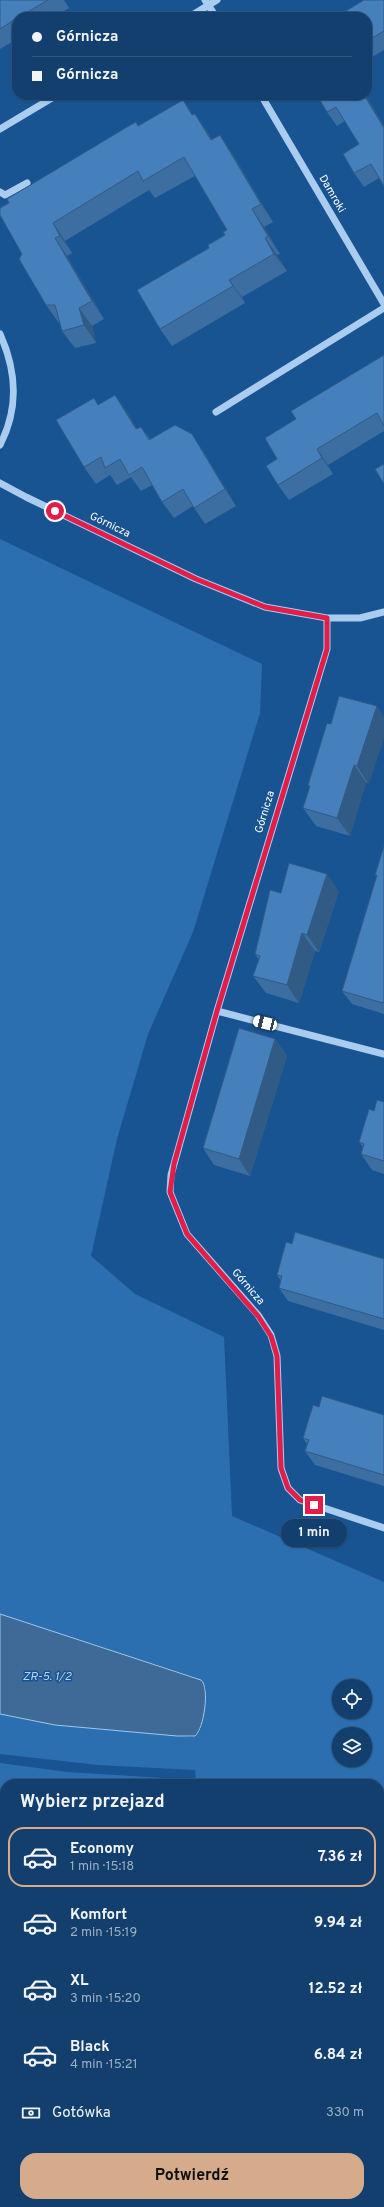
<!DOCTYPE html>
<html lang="pl">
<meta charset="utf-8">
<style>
body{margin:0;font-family:Overpass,sans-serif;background:#204a76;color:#f1f3f6;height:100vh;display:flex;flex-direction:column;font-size:15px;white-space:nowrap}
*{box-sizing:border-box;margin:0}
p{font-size:13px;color:#9dafc2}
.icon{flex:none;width:22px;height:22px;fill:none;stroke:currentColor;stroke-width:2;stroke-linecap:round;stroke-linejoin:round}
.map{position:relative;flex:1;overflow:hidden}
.side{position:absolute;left:0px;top:1779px;width:384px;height:428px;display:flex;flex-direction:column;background:#133f6e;border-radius:16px 16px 0 0;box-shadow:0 1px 3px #0004,0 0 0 1px #325881}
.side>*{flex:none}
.banner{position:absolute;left:12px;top:12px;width:360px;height:88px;border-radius:16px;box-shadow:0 1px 3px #0004,0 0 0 1px #325881;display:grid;align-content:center;height:88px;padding:0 20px;background:#133f6e}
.buttons{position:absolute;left:332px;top:1679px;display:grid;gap:8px}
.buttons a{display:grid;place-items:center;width:40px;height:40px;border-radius:50%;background:#133f6e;box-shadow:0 1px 3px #0004,0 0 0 1px #325881;font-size:20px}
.end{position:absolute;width:18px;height:18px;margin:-9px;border:5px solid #e11d48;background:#fff;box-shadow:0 0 0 2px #fff}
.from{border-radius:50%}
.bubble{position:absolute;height:28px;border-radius:14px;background:#133f6e;box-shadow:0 1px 3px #0004,0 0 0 1px #325881;font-size:13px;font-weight:700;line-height:28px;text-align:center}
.car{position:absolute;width:12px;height:24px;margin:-12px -6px;border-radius:5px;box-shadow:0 0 3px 1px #0007;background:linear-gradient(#fff 24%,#345 0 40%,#fff 0 76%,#345 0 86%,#fff 0)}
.banner b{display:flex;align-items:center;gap:14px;height:38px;font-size:15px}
.banner b+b{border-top:1px solid #325881}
.banner i{width:10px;height:10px;background:#f1f3f6}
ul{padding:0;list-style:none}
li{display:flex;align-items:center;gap:12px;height:60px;margin:0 8px 6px;padding:0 12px;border:2px solid transparent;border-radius:16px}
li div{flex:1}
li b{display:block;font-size:15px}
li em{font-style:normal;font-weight:700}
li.on{border-color:#d6ab8b}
li>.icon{width:36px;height:36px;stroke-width:1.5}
h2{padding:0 20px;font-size:18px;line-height:48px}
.pay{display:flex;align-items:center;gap:10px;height:44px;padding:0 20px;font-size:15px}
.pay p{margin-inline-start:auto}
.action{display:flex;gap:8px;margin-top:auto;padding:8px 20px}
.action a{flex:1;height:46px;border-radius:16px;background:#d6ab8b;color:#111;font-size:16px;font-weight:700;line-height:46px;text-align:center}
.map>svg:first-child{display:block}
.green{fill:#2c6fb1;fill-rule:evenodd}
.water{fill:#3f6996;stroke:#9cc8f2}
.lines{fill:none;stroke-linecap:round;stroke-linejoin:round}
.minor{stroke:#a9ccef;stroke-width:7}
.highway{stroke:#fff;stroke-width:12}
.wall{fill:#3c6ea2}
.shaded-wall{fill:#315a84}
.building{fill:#4680bc;stroke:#315a84}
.route{stroke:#e11d48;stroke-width:5}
.labels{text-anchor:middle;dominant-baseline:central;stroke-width:3;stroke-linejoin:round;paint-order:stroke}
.street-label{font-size:11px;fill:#fff;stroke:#195492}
.water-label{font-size:12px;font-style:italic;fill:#b6d6f6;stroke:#195492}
</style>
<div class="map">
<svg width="384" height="2207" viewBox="0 0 384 2207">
<rect width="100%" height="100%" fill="#195492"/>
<path class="green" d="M0,539L262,664L260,713L193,932L148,1034L117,1139L91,1256L135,1294L224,1337L232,1516L384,1582V1807L379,1808V1784H5V1792L0,1791V1763L67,1772L196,1780L195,1770L98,1765L0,1754V1714L55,1725L192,1737L198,1733L201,1729L206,1688L204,1684L197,1678L0,1614ZM339,1686H365V1712H339ZM339,1734H365V1760H339Z
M379,1830H384V1859L379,1858Z
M0,1839L5,1840V1868L0,1867Z
M0,1912H5V1969H0Z
M379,2013L384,2016V2090L379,2089Z
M115,2202H345L344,2207H121V2205Z"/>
<path class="water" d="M0,1614L201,1680C210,1687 204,1729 195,1736H177L55,1725L0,1714Z"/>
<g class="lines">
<path class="minor" d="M205,0L216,17
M189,17L217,0
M261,95L384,304
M0,129L57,95
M0,192L5,195L27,183
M0,334C17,372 19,408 0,445
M216,412L384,308
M0,483L26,497L196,579L265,607L327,618H360L384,612
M327,618V649L217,1011L171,1175L170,1192L187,1234L258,1315L271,1335L277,1356L281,1468L288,1488L300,1500L384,1528
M217,1011L384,1054
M0,1980H5"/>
<path class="highway" d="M0,1812L5,1813
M379,1818H384
M379,1872L384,1873
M0,1889L5,1890
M379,1934L384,1935
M379,1992L384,1995
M379,2131L384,2117
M359,2207L360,2202"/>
</g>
<path class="wall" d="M0,0H64L69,8L54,17H17V39L0,49Z
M384,0V50L367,60V17Z
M317,95H366L384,126V186L379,178L364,187L354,173L359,144L345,121L337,126L327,112Z
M195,114L212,139L232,153L273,222L264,227L280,254L277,255L287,271L242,297L245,303L172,346L160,329L209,248L225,235L227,230L195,176L155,198L149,190L65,241L72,253L67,256L104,319L92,326L96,343L75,348L62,331L60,323H59L46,305L22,254L139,126L193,115Z
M384,355V431L328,465L333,474L289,500L278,485L277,459L296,419Z
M99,405L127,412L137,429L141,427L150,439L203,451L236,506L205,524L193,506L174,518L162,502L152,485L141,491L131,477L117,485L110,475L96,484L84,467Z
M331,724L369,784L366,782L350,836L316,826L303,808L310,788L308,785Z
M384,846V1014L352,1004L342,991L377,877L375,875Z
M339,891L319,952L315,951L299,1003L266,993L253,976L259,960L255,954L281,893Z
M275,1039L287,1056L250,1176L214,1165L203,1148Z
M384,1102V1174L372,1170L361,1154L363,1147L359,1142L374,1111Z
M292,1244L384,1259V1330L288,1301L279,1288L281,1281L277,1275Z
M319,1407L384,1415V1486L315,1465L305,1451L307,1444L303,1438Z
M0,2151L5,2152V2202H13L12,2207L0,2205Z"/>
<path class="shaded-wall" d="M364,95H366L384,126V128Z
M183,100L195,117L192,115Z
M195,114L207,131L223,158L211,140Z
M220,135L232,153L273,222L261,204Z
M252,209L264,227L280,254L268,236Z
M53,223L65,241L72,253L60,236Z
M55,238L67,256L104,319L92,301Z
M265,238L277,255L287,271L274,254Z
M229,280L242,297L245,303L233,286Z
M79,308L92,326L96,343L84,325Z
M115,395L127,412L148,446L136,429Z
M192,434L203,451L236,506L225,489Z
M317,449L328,465L333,474L322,458Z
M377,706L384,717V739L369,784L357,766Z
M354,765L366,782L350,836L337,818Z
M327,874L339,891L319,952L307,935Z
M302,933L315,951L299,1003L287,985Z
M275,1039L287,1056L250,1176L239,1159Z
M5,2164V2198L1,2192Z
M8,2202H13L12,2207H11Z"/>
<path class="building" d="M0,0H48L19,17H17V18L0,29Z
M364,0H384V31L367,41V17H336Z
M317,95H364L384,128V186L371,164L354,173L343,154L359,144L336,107L327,112Z
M183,100L192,115L195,114L211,140L220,135L261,204L252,209L268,236L265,238L274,254L229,280L233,286L160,329L137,290L209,248L208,245L225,235L223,232L227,230L184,157L143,181L138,171L53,223L60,236L55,238L92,301L79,308L84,325L62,331L55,305H46L19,259L22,254L0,215V208L9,203L7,199L127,127L136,122L138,126Z
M384,355V426L377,413L317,449L322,458L278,485L266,466L277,459L265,438L296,419L291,411Z
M115,395L136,429L141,427L149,440L175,425L192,434L225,489L194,508L183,489L162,502L142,467L129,475L120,459L105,468L101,457L84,467L56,420L94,398L98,405Z
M384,464V484L375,469Z
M339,696L377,706L357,766L354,765L337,818L303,808L310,786L308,785L327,723L331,724Z
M384,846V1001L383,1003L342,991L377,875H375Z
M289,863L327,874L307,935L302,933L287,985L253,976L260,956L255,954L270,890L281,893Z
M239,1028L275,1039L239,1159L203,1148Z
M377,1100L384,1102V1161L361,1154L364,1144L359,1142L369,1109L374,1111Z
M295,1232L384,1259V1319L279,1288L282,1276L277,1275L286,1242L292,1244Z
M322,1396L384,1415V1475L305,1451L309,1440L303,1438L313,1405L319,1407Z
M0,2151L5,2152V2164L1,2192L0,2191Z"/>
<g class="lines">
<path class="route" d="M55,511L196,579L265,607L327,618V649L217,1011L174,1164L170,1192L187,1234L258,1316L271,1336L277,1356L281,1468L288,1488L300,1500L314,1505"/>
</g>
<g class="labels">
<g class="street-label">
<text transform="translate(332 194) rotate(60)">Damroki</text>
<text transform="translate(110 525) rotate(26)">Górnicza</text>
<text transform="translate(265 812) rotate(-73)">Górnicza</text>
<text transform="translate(248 1287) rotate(49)">Górnicza</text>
</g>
<g class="water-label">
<text x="47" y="1677">ZR-5. 1/2</text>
</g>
</g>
</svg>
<div class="buttons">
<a><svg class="icon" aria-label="locate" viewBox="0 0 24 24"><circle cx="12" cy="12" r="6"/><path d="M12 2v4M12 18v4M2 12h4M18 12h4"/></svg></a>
<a><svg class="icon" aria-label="layers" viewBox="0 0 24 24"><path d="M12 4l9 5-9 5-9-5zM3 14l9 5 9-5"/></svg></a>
</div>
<i class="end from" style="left:55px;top:511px"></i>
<i class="end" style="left:314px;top:1505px"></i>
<div class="bubble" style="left:281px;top:1519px;width:66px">1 min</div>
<i class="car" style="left:265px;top:1023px;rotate:284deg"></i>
<div class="banner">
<b><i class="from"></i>Górnicza</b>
<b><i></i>Górnicza</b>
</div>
<section class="side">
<h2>Wybierz przejazd</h2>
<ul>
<li class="on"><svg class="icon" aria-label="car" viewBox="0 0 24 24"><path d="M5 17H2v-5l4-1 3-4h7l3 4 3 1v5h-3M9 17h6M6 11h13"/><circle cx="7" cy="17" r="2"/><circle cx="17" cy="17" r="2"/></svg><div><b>Economy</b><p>1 min · 15:18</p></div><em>7.36 zł</em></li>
<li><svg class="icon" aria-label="car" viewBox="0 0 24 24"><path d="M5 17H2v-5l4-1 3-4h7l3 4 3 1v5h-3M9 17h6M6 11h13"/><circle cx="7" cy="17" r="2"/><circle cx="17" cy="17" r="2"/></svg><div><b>Komfort</b><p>2 min · 15:19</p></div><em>9.94 zł</em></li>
<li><svg class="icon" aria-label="car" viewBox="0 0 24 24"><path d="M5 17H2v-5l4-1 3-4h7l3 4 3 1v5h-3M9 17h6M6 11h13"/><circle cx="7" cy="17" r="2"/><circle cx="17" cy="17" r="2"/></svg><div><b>XL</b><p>3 min · 15:20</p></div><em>12.52 zł</em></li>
<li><svg class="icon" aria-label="car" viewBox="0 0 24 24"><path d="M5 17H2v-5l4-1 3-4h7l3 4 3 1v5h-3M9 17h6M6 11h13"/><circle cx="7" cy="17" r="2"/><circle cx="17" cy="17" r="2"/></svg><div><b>Black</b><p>4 min · 15:21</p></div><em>6.84 zł</em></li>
</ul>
<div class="pay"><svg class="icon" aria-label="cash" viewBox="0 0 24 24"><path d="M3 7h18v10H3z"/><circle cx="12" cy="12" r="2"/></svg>Gotówka<p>330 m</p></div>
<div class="action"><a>Potwierdź</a></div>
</section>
</div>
